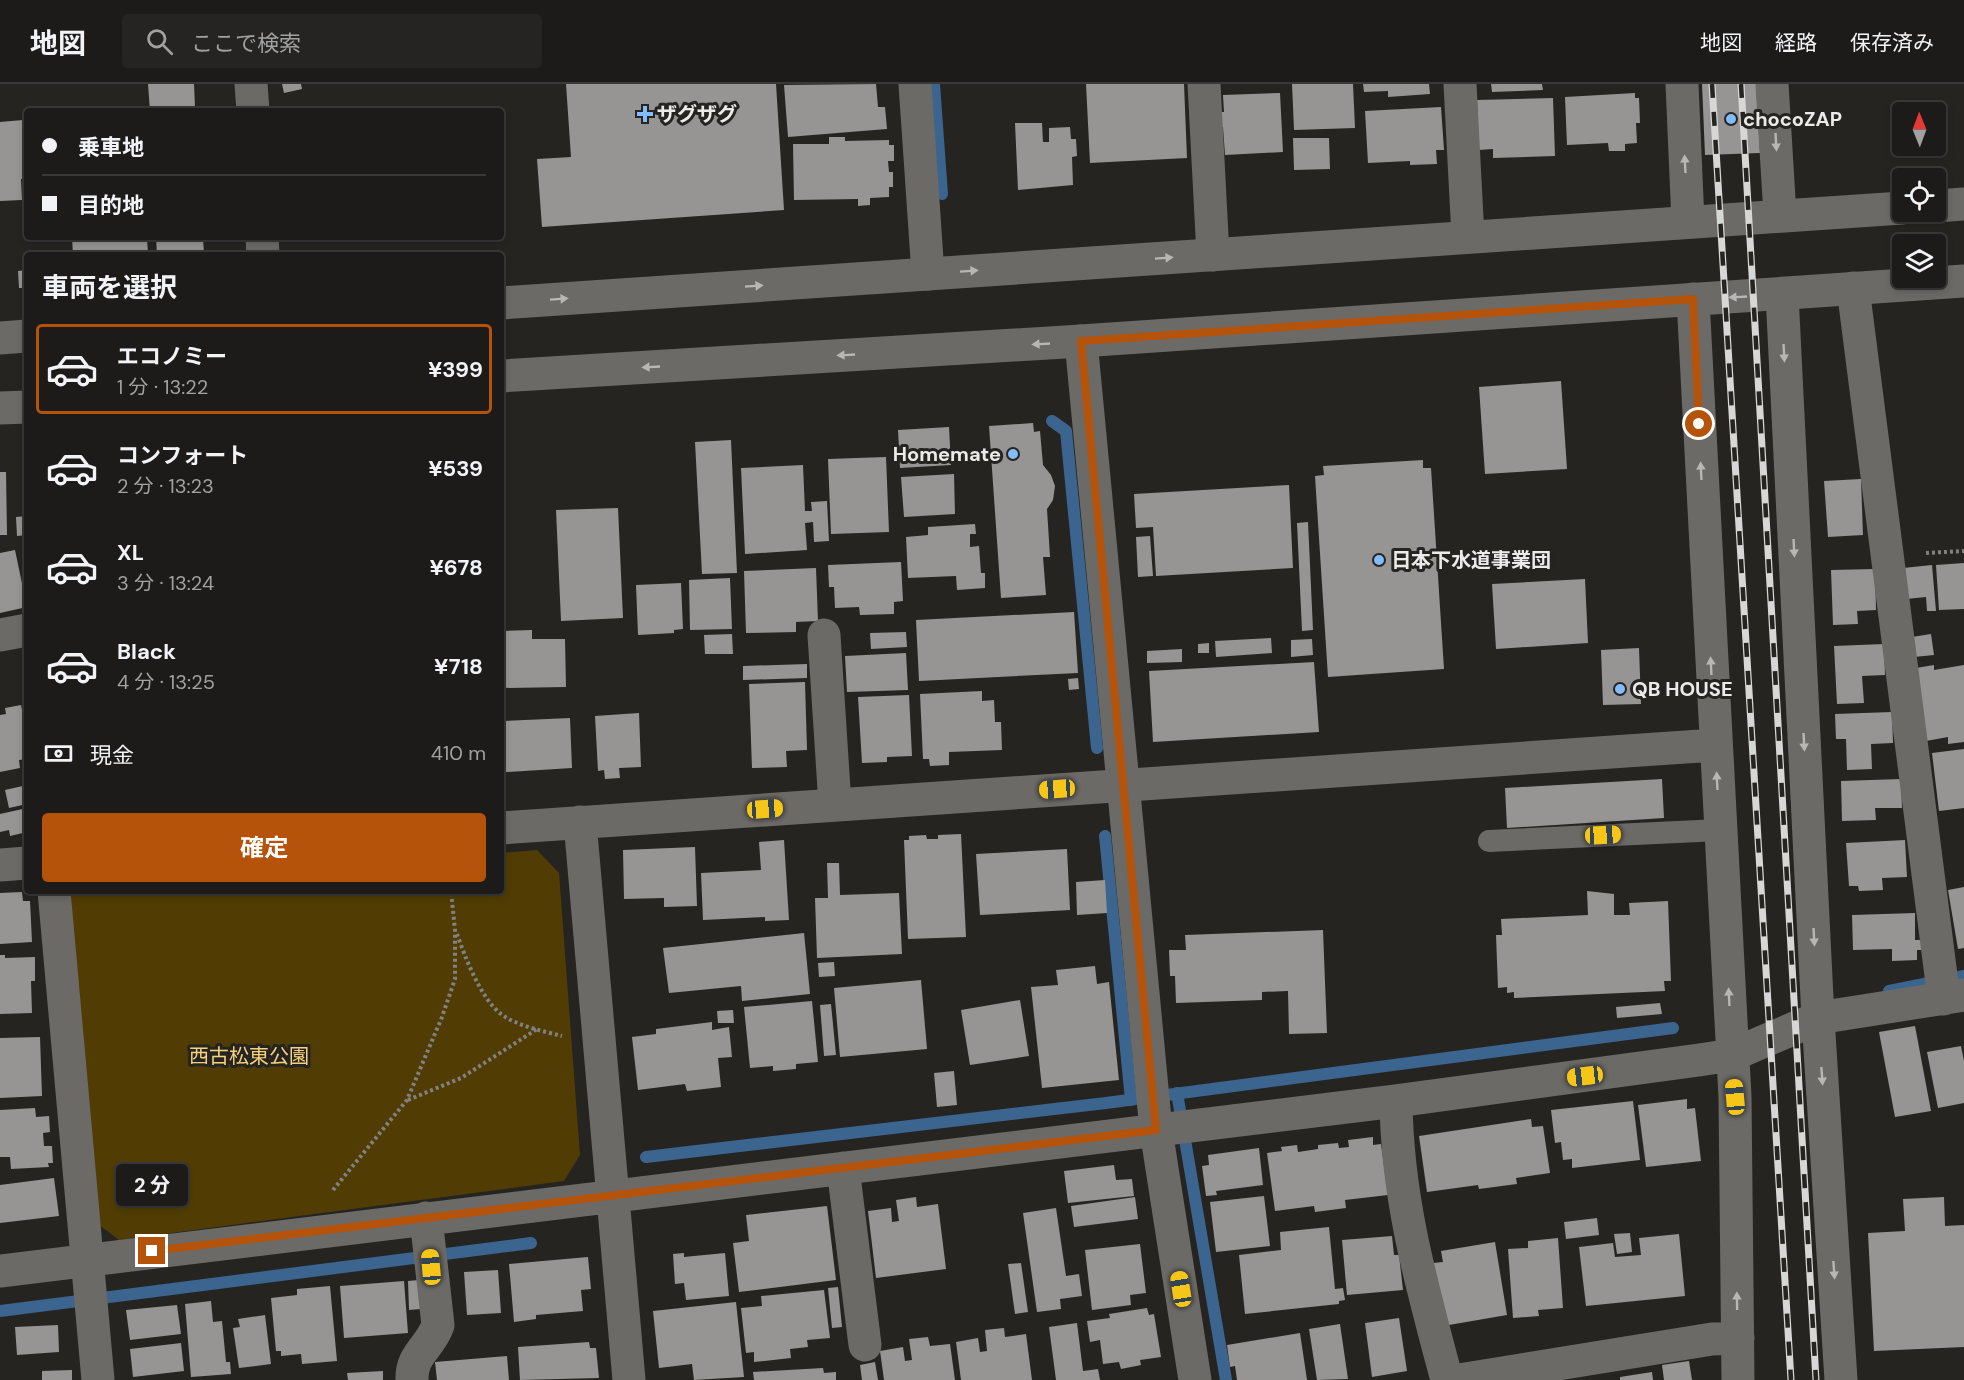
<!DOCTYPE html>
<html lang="ja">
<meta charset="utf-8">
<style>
body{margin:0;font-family:"DM Sans","Noto Sans JP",sans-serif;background:#252422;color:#f1f3f6;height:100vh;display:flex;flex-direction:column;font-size:22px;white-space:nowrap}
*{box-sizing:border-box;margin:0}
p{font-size:20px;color:#a0a1a2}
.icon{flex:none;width:33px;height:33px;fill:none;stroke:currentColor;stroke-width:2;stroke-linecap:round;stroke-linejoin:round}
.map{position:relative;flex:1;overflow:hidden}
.side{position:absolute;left:24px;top:168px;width:480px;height:642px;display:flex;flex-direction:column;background:#1c1b19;border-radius:6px;box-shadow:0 3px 9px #0003,0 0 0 2px #3a3938}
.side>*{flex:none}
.guide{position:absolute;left:24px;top:24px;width:480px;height:132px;border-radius:6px;box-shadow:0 3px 9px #0003,0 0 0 2px #3a3938;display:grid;align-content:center;height:132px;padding:0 18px;background:#1c1b19}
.needle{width:39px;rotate:359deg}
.fabs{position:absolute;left:1892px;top:18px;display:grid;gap:12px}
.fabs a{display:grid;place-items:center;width:54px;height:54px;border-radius:6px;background:#1c1b19;box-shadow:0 3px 9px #0003,0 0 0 2px #3a3938;font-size:30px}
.end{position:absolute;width:27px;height:27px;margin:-14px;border:8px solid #b45309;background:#fff;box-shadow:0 0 0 3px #fff}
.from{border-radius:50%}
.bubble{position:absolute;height:42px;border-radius:6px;background:#1c1b19;box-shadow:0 3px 9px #0003,0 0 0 2px #3a3938;font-size:20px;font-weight:700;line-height:42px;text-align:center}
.car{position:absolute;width:18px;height:36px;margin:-18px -9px;border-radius:8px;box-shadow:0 0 4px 2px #0007;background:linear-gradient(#f5c518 24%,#345 0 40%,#f5c518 0 76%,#345 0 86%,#f5c518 0)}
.guide b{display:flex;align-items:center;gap:21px;height:57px;font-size:22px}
.guide b+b{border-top:2px solid #3a3938}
.guide i{width:15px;height:15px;background:#f1f3f6}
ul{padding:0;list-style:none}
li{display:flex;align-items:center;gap:18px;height:90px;margin:0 12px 9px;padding:0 6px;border:3px solid transparent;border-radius:6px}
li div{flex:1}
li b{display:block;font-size:22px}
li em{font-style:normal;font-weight:700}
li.on{border-color:#b45309}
li>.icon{width:54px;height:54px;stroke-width:1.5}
h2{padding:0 18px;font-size:27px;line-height:72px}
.pay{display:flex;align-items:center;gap:15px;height:66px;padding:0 18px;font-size:22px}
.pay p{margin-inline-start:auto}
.primary-button{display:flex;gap:12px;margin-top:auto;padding:12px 18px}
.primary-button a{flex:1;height:69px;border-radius:6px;background:#b45309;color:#fff;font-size:24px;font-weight:700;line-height:69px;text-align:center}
header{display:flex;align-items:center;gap:36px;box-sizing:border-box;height:84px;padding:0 30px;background:#1c1b19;border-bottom:2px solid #3a3938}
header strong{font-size:28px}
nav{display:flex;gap:33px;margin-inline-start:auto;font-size:21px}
.search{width:420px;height:54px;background:#252422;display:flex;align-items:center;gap:15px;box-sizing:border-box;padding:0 21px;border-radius:6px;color:#a0a1a2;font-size:22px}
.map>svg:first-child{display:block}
.green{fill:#513d03}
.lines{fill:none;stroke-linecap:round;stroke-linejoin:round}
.stream{stroke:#3b648f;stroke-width:12}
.building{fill:#979593}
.path{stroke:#82817f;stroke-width:4;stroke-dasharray:3 3;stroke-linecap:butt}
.service{stroke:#6b6a67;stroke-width:22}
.minor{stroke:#6b6a67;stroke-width:33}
.tertiary{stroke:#6b6a67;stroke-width:33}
.rail-casing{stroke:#d7d7d5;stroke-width:7}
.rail{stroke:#252421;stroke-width:4.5;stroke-dasharray:14;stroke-linecap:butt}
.oneway{fill:#b8b7b5}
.route{stroke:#b45309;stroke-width:8}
.poi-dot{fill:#83bcfa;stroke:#252421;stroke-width:2}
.labels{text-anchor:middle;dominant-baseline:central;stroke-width:6;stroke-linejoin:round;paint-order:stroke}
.poi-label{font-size:20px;font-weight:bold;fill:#ebebe9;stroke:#252421;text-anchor:start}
.park-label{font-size:20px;fill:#f6d17a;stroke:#252421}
</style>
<header>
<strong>地図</strong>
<div class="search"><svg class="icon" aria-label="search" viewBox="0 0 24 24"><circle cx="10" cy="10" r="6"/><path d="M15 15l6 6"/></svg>ここで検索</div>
<nav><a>地図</a><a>経路</a><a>保存済み</a></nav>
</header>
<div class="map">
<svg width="1964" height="1296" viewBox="0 0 1964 1296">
<rect width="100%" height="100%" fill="#252421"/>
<path class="green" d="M537,766L559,789L580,1071L564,1097L119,1156L94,1137L71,813L77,807H501V769Z"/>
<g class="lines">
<path class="stream" d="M934,0L942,110
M1052,337L1066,347L1097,664
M1105,752L1131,1016
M1889,907L1964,892
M1177,1009L1226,1296
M646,1073L1106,1019L1673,944
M0,1227L531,1159"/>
</g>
<path class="building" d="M148,0H194L195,23L200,22L201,27H150Z
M282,0H301L302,5L284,9Z
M566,0H776L784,126L542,143L537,75L571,73Z
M876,0L878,23H885L887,45L788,53L784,1Z
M1086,0H1184L1187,74L1090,79Z
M1292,0H1353L1355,44L1294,46Z
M1363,0H1429L1430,10L1388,13V7L1364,8Z
M1491,0H1542L1543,6L1492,8Z
M1702,0H1756L1760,69L1705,71Z
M1280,9L1283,68L1225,71L1223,43H1220L1219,28H1224L1223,11Z
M1635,9V14H1639L1640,39H1636L1637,59L1625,60V67H1609L1608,59L1567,61L1565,13Z
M1553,14L1555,72L1493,74V65L1479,66L1477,16Z
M1441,23L1444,66H1436L1437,80L1410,81V77L1368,79L1365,27Z
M23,36L27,95H21L22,116L0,117V38Z
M1015,39H1042L1043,58H1049V44L1070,43L1071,55H1076L1077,72L1072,73L1073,101L1018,106Z
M829,53H845V57L889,56V61H894V77H888L889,88H893V103H889V113L870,114V121L858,122V115L794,116L793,60H829Z
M1293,54H1329L1330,85L1294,86Z
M72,153H147L148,171H73Z
M156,153H203L204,171H157Z
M27,186V204H19L18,187Z
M1561,297L1567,385L1485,390L1479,303Z
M1033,339L1034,348L1040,347L1043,381L1051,391L1055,402L1053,416L1047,425L1050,473H1043L1046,511L1001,514L989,342Z
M949,343L951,381L900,384L898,346Z
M731,356L737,489L702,490L695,358Z
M886,373L889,448L831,450L828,375Z
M1423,376V384H1431L1444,585L1328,593L1315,392L1324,391L1323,382Z
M803,381L805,427H812L811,418L827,417L829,457L814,458L813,438L805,439L807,466L745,470L741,384Z
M0,388H6L7,451H0Z
M954,390L955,430L904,433L901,393Z
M1861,395L1863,451L1828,453L1824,397Z
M1289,401L1293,484L1156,492L1153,443L1136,444L1134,410Z
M618,424L623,534L561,537L556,426Z
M27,432V451L17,452L16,433Z
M1308,438L1313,546L1302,547L1297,439Z
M975,440L976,450H970V463L979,462L981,489H985V504L957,506L956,492L908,494L906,453L928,451V443Z
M1150,452L1153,492L1138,493L1136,453Z
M15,466L27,523L0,529V469Z
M901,478L903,517L894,518V530L860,531L859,523L835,524L834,503H829L828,481Z
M1964,479V525L1939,526L1936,481Z
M1932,481L1936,527H1927L1926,513L1906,515L1903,484Z
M816,484L818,537L796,538V548L746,549L744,487Z
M1875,485L1876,526L1857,527L1858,540L1833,541L1831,486Z
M730,494L732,545L690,546L689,496Z
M1585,495L1588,559L1496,565L1492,500Z
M681,499L683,545L674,546V549L638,551L636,501Z
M1074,528L1078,589L919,597L916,536Z
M532,546V555H565L566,603L501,604L503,547Z
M906,548L907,563L871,565L870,549Z
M732,550L733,570H705L704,551Z
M1931,550L1934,571L1914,573L1912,553Z
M1271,554L1272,569L1216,573L1215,557Z
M1312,555L1313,571L1291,573V556Z
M1209,559V569H1198V560Z
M1884,560L1885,591L1862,592L1864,619L1837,620L1834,562Z
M1639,564L1641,620L1603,621L1601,566Z
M1182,565V578L1147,579V567Z
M906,569L908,606L847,608L845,572Z
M1314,578L1319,648L1153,658L1149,587Z
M807,580V594L743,596V582Z
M1934,581V586L1964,581V658L1948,660V653L1926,657L1916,584Z
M1078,594L1079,605L1069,606L1068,595Z
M805,598L807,666L786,667L787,683L752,684L749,600Z
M982,607V617L994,616L995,638H1001L1002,666L949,668V681L930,682L929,675H923L920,610Z
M909,611L912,672L887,673V678L862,679L858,613Z
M21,621L27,651V675L19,676L20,684L0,688V631L6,630L5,624Z
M1892,628L1893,659L1871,660L1872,685L1847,686L1846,655H1836L1835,630Z
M639,629L641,683L619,684L620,694L605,695L604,686L598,687L595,632Z
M570,634L572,684L506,688L503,637Z
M1964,665V724L1939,727L1932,669Z
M1662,695L1664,734L1507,744L1505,704Z
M1901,695L1902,724H1875L1876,736L1842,737L1841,697Z
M27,701V720L9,724L5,706Z
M27,724V748L10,752L9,746L0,748V730Z
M961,750L966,853L908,855L904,756H909V752L926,751L927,755H938V751Z
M784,756L789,836L765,837V833L703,836L701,789L761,786L759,758Z
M1905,756L1907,793L1882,794L1883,806L1859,807L1858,802H1849L1846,759Z
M695,763L697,822L664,823V814L624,815L623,766Z
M1067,765L1070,826L980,831L976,770Z
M827,779H839L840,811L899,809L902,870L817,874L815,814H828Z
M1105,796L1107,829L1077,831L1076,798Z
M1964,803V864L1958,865L1948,806Z
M1587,807L1614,810V831H1630L1629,819L1668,817L1671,897H1664L1665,907L1514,914V908L1507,909V903L1498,904L1496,851H1502L1501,835L1588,831Z
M22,808L23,817H30L32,858L0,860V809Z
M1915,829V856H1922L1923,866H1917V876L1892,877V865L1853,866L1852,831Z
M1323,846L1327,949L1289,950L1288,907L1262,908V916L1176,919L1175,892H1170L1169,866H1186L1185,851Z
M804,849L810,910L742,917L741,902L669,909L663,864Z
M0,871H5V874L35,873V897H31L32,929L0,930Z
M834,878L835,892L819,893L818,879Z
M1095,882L1097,900L1109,898L1119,996L1042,1004L1031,903L1058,901L1056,886Z
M921,896L927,965L840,973L834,904Z
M1020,916L1029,972L970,981L961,926Z
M812,917L818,978L796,980V985L773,987V982L750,984L744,923Z
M1660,919L1662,930L1617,934L1616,923Z
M831,920L836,971L824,972L820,921Z
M733,926L734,939H718L717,927Z
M712,938V946L729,943L732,973L718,974L721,1003L687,1007L685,1000L638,1006L632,953L656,950V945Z
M1915,942L1931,1027L1895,1033L1879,948Z
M40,953L42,1012L0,1014V954Z
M1961,962L1964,977V1019L1938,1024L1927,968Z
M954,987L957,1021L937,1023L934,989Z
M1687,1015V1025L1695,1024L1701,1077L1646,1083L1638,1021Z
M1633,1017L1640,1076L1572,1084V1075L1563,1076L1561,1058L1555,1059L1551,1026Z
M35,1024L36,1033L49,1032L50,1048L43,1049L44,1062H52L53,1079H48L49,1083L11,1085L10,1073H0V1026Z
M1531,1035L1532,1043L1543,1042L1550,1089L1516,1094L1517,1100L1479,1105L1478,1101L1427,1108L1419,1052Z
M1373,1053V1061L1381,1060L1388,1111L1345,1116L1346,1124L1315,1128L1314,1122L1275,1127L1267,1069L1282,1067L1281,1063L1297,1061L1298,1068L1318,1065V1061L1338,1059L1339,1064L1349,1063L1348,1056Z
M1259,1064L1263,1101L1216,1107L1217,1111L1206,1112L1202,1082L1209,1081L1208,1071Z
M1114,1081L1116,1096L1132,1095L1134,1112L1068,1119L1064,1087Z
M54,1094L59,1132L0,1139V1101Z
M1264,1112L1270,1162L1216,1168L1210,1118Z
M916,1113L917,1123L938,1120L946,1185L876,1194L868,1127L891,1124L892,1138L899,1137L896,1116Z
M1135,1113L1138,1135L1074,1143L1071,1122Z
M1944,1113L1945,1142L1964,1141V1263L1874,1267L1868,1149L1905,1147L1903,1115Z
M827,1122L836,1196L739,1208L733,1159L749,1157L746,1131Z
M1056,1124L1066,1192L1079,1190L1082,1212L1060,1215L1061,1225L1037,1228L1023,1129Z
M1597,1134L1599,1151L1566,1155L1564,1138Z
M1329,1143L1335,1205L1343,1204L1345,1216L1339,1217V1220L1245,1230L1239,1171L1281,1166L1280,1148Z
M1630,1149L1632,1168L1617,1170L1614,1150Z
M1679,1150L1685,1212L1586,1222L1579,1163L1613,1159L1615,1173L1641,1171L1639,1154Z
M1392,1152L1394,1171H1399L1403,1206L1347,1211L1342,1156Z
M1558,1154L1563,1224L1538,1226L1539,1232L1513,1234L1508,1165L1528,1164V1157Z
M1495,1158L1507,1231L1443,1242L1433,1179L1443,1178L1441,1167Z
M1140,1160L1146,1209L1130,1211L1131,1221L1092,1226L1085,1166Z
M684,1169V1173L725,1169L729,1212L686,1216L684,1199L675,1200L673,1170Z
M588,1173L591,1205L581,1206L583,1227L536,1231V1235L514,1238L509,1180Z
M1021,1179L1028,1228L1015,1230L1008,1180Z
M498,1186L501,1229L467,1231L464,1188Z
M419,1196L421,1225L409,1226L408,1197Z
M404,1197L408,1249L344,1254L340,1202Z
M330,1202L337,1277L302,1280L301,1270L281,1272V1267H276L271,1214L297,1211V1205Z
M838,1203L842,1243L832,1244L828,1204Z
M824,1206L830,1254L807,1256L808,1263L790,1265L791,1274L754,1278V1268L746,1269L741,1224L762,1222L761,1212Z
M211,1217L213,1238L222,1237L226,1278H230L231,1290L191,1293L185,1220Z
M736,1218L744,1293L694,1296L692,1280L659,1284L653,1227Z
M177,1221L181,1250L130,1256L126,1226Z
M1147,1224L1149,1231L1154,1230L1161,1273L1140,1276L1141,1281L1121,1285L1119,1278L1103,1280L1100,1256L1090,1258L1087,1237L1110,1234L1109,1230Z
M265,1231L271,1280L239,1284L233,1244L240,1243L238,1235Z
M1399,1234L1407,1287L1372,1293L1365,1239Z
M1077,1239L1083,1287L1098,1285L1100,1296H1056L1049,1243Z
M1340,1240L1348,1295L1317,1296L1309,1245Z
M58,1241L59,1268L17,1271L15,1243Z
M1004,1244L1005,1253L1026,1250L1032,1296H961L956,1258L978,1254L980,1268L987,1267L985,1246Z
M1300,1249L1307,1296H1237L1235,1282L1230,1283L1227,1261Z
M928,1253L930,1262L950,1260L955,1296H884L880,1267L903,1263L905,1277L912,1276L909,1255Z
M589,1258L590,1264H596L599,1294L520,1296L518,1263Z
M181,1259L184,1287L133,1293L130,1265Z
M507,1272L509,1296H437L435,1278Z
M1689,1277L1692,1296H1664L1662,1281Z
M875,1278L878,1296H862L860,1281Z
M823,1284L824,1289L836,1288V1296H754L753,1288Z
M72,1286V1296H42V1287Z
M383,1287V1296H348L347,1289Z
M1652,1288L1653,1296H1620V1293Z"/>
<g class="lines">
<path class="path" d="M1926,469L1964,467
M457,850C465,873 481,915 501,930C517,942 543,947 562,952
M408,1016L461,994L537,945
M333,1106L407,1016L442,933L455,895V846L451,807"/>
<path class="service" d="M1489,757L1720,746"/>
<path class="minor" d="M251,0L253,27
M915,0L928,190
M1204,0L1213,171
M1460,0L1468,153
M1682,0L1688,138
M1772,0L1780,131
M262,153L263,171
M1853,204L1944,915
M1782,210L1818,934L1841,1296
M1693,215L1735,1013L1738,1296
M1081,257L1156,1046L1195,1296
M0,551L27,546
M824,551L835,721
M580,738L629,1296
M501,744L1715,661
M0,781L27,779
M54,807L98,1296
M1396,1017C1397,1116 1422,1202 1447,1296
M843,1084L865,1261
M0,1187L1396,1017L1699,976L1732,971L1818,934L1964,911
M412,1296C411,1270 430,1264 438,1241L426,1134
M1459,1296L1712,1255L1738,1254"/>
<path class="tertiary" d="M1935,122L1964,120
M501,219L1902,124
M0,254L27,252
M501,292L1081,257L1964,197
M0,324L27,323"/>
<g class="rail-casing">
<path id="rail" d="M1712,0L1791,1296
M1741,0L1816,1296"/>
</g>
<use href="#rail" class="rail"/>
</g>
<defs><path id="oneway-solid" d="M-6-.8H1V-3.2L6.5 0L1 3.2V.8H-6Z" transform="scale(1.5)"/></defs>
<g class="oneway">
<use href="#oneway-solid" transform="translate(1776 58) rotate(87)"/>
<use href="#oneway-solid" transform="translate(1685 80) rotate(-93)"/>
<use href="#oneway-solid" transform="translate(1164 174) rotate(-4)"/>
<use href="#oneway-solid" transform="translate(969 187) rotate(-4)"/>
<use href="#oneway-solid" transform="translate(754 202) rotate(-4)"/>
<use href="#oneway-solid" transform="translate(1738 213) rotate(177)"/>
<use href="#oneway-solid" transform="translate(559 215) rotate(-4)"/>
<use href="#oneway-solid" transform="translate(1041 260) rotate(177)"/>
<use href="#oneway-solid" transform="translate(1784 269) rotate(87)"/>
<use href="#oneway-solid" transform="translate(846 271) rotate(177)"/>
<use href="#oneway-solid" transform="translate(651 283) rotate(177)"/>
<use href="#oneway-solid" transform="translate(1701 387) rotate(-93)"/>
<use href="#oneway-solid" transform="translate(1794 464) rotate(87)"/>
<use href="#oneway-solid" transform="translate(1711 582) rotate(-93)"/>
<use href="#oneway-solid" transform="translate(1804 658) rotate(87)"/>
<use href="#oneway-solid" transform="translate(1717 697) rotate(-93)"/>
<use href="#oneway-solid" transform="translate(1814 853) rotate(87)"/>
<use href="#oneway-solid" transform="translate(1729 913) rotate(-93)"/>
<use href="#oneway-solid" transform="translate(1822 992) rotate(86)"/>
<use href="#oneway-solid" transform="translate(1834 1186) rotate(86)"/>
<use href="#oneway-solid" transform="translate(1737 1217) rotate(-91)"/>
</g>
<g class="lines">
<path class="route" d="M152,1167L1156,1046L1081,257L1693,215L1699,340"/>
</g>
<g class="poi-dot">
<path d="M642 21h6v6h6v6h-6v6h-6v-6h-6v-6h6z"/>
<circle cx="1731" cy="35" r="6"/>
<circle cx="1013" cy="370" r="6"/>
<circle cx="1379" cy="476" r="6"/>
<circle cx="1620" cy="605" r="6"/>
</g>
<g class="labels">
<g class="poi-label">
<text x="657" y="30">ザグザグ</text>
<text x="1743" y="35">chocoZAP</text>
<text x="1001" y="370" text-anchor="end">Homemate</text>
<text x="1391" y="476">日本下水道事業団</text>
<text x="1632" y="605">QB HOUSE</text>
</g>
<g class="park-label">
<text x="249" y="972">西古松東公園</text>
</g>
</g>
</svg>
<div class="fabs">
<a><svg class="needle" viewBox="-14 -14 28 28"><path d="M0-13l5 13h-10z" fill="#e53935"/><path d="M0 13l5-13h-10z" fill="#a0a1a2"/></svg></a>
<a><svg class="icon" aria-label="locate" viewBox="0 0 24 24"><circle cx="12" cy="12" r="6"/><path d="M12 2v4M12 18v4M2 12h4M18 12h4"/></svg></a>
<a><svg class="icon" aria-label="layers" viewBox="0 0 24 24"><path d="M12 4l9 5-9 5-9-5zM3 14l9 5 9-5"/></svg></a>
</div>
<i class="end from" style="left:1699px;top:340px"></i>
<i class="end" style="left:152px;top:1167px"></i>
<div class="bubble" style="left:116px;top:1080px;width:72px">2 分</div>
<i class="car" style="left:1057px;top:705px;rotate:266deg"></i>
<i class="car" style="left:765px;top:725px;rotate:86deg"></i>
<i class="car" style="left:1603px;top:751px;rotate:87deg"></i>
<i class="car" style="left:1585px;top:992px;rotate:263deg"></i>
<i class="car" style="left:1735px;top:1013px;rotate:355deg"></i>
<i class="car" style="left:431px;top:1183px;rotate:355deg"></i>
<i class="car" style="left:1181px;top:1205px;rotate:351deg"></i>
<div class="guide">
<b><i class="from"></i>乗車地</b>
<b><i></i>目的地</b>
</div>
<section class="side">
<h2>車両を選択</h2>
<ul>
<li class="on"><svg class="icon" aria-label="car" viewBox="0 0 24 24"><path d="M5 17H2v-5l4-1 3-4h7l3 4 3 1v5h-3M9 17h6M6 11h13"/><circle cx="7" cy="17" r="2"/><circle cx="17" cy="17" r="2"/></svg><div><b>エコノミー</b><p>1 分 · 13:22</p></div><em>¥399</em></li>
<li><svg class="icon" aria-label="car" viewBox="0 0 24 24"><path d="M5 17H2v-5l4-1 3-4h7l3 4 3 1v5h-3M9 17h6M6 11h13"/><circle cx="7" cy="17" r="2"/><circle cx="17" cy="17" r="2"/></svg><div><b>コンフォート</b><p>2 分 · 13:23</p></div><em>¥539</em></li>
<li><svg class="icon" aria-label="car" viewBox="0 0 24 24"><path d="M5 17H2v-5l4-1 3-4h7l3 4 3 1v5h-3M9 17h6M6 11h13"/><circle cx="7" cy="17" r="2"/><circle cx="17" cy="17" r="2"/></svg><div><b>XL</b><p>3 分 · 13:24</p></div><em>¥678</em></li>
<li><svg class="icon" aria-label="car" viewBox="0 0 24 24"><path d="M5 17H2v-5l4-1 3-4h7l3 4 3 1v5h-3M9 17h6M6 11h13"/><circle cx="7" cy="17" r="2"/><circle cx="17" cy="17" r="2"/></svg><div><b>Black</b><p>4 分 · 13:25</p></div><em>¥718</em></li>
</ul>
<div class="pay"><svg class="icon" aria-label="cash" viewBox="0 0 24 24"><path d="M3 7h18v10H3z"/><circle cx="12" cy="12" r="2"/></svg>現金<p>410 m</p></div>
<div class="primary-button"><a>確定</a></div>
</section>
</div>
